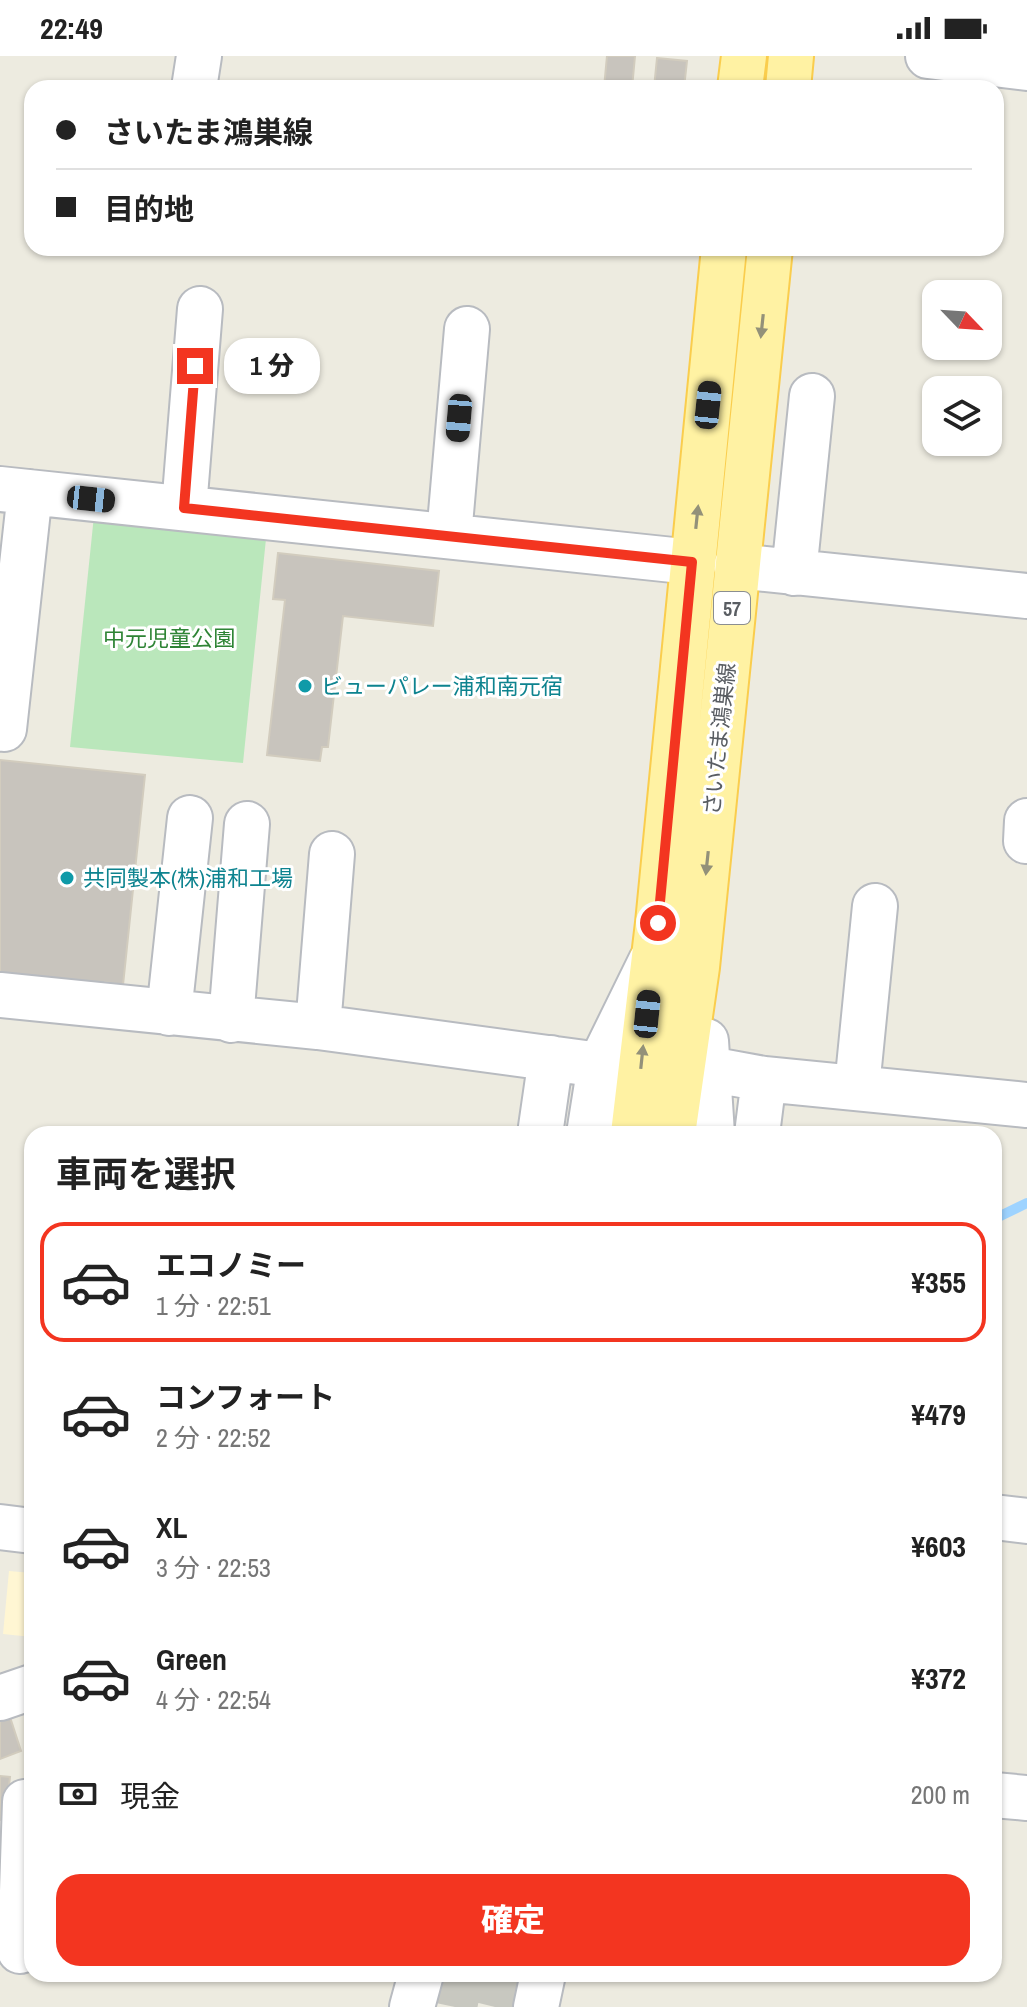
<!DOCTYPE html>
<html lang="ja">
<meta charset="utf-8">
<style>
body{margin:0;font-family:"Archivo Narrow","Noto Sans JP",sans-serif;background:#f2f2f2;color:#222;height:100vh;display:flex;flex-direction:column;font-size:30px;white-space:nowrap}
*{box-sizing:border-box;margin:0}
p{font-size:26px;color:#767676}
.icon{flex:none;width:44px;height:44px;fill:none;stroke:currentColor;stroke-width:2;stroke-linecap:round;stroke-linejoin:round}
.map{position:relative;flex:1;overflow:hidden}
.sheet{position:absolute;left:24px;top:1070px;width:978px;height:856px;display:flex;flex-direction:column;background:#fff;border-radius:24px;box-shadow:0 2px 6px #0004}
.sheet>*{flex:none}
.banner{position:absolute;left:24px;top:24px;width:980px;height:176px;border-radius:24px;box-shadow:0 2px 6px #0004;display:grid;align-content:center;height:176px;padding:0 32px;background:#fff}
.needle{width:52px;rotate:115deg}
.tools{position:absolute;left:922px;top:224px;display:grid;gap:16px}
.tools a{display:grid;place-items:center;width:80px;height:80px;border-radius:16px;background:#fff;box-shadow:0 2px 6px #0004;font-size:40px}
.end{position:absolute;width:36px;height:36px;margin:-18px;border:10px solid #f33520;background:#fff;box-shadow:0 0 0 4px #fff}
.from{border-radius:50%}
.bubble{position:absolute;height:56px;border-radius:24px;background:#fff;box-shadow:0 2px 6px #0004;font-size:26px;font-weight:800;line-height:56px;text-align:center}
.car{position:absolute;width:24px;height:48px;margin:-24px -12px;border-radius:10px;box-shadow:0 0 6px 2px #0007;background:linear-gradient(#222 24%,#8ab4d8 0 40%,#222 0 76%,#8ab4d8 0 86%,#222 0)}
.banner b{display:flex;align-items:center;gap:28px;height:76px;font-size:30px}
.banner b+b{border-top:2px solid #e0e0e0}
.banner i{width:20px;height:20px;background:#222}
ul{padding:0;list-style:none}
li{display:flex;align-items:center;gap:24px;height:120px;margin:0 16px 12px;padding:0 16px;border:4px solid transparent;border-radius:24px}
li div{flex:1}
li b{display:block;font-size:30px}
li em{font-style:normal;font-weight:800}
li.current{border-color:#f33520}
li>.icon{width:72px;height:72px;stroke-width:1.5}
h2{padding:0 32px;font-size:36px;line-height:96px}
.pay{display:flex;align-items:center;gap:20px;height:88px;padding:0 32px;font-size:30px}
.pay p{margin-inline-start:auto}
.primary-button{display:flex;gap:16px;margin-top:auto;padding:16px 32px}
.primary-button a{flex:1;height:92px;border-radius:24px;background:#f33520;color:#fff;font-size:32px;font-weight:800;line-height:92px;text-align:center}
.status{display:flex;justify-content:space-between;align-items:center;height:56px;padding:0 40px;background:#fff;direction:ltr}
.status svg{height:22px;fill:currentColor}
.map>svg:first-child{display:block}
.commercial{fill:#fff6d3}
.green{fill:#bae7bb}
.lines{fill:none;stroke-linecap:round;stroke-linejoin:round}
.stream{stroke:#9ed3ff;stroke-width:10}
.building{fill:#c8c4bd;stroke:#d2ccbe;stroke-width:2}
.major-tunnel{stroke:#c8c8c0;stroke-width:44;stroke-dasharray:44 22;stroke-linecap:butt}
.minor-casing{stroke:#b8bbc0;stroke-width:48}
.major-casing{stroke:#facd4d;stroke-width:48}
.minor{stroke:#fff;stroke-width:44}
.major{stroke:#fff2a3;stroke-width:44}
.oneway{fill:#939179}
.route{stroke:#f33520;stroke-width:10}
.culture-dot{fill:#0f9aa8;stroke:#fff;stroke-width:3}
.labels{text-anchor:middle;dominant-baseline:central;stroke-width:6;stroke-linejoin:round;paint-order:stroke}
.shield{fill:#fff;stroke:#8b8e91;stroke-width:2}
.shield-label{font-size:20px;font-weight:bold;fill:#595d62}
.park-label{font-size:22px;fill:#2e8435;stroke:#fff}
.culture-label{font-size:22px;fill:#0d838f;stroke:#fff;text-anchor:start}
.street-label{font-size:22px;fill:#595d62;stroke:#fff}
</style>
<div class="status"><b>22:49</b><svg viewBox="0 0 49 12"><path d="M0 12V9h3v3zM5 12V6h3v6zM10 12V3h3v9zM15 12V0h3v12zM26 1h20v11H26zM47 4h2v5h-2z"/></svg></div>
<div class="map">
<svg width="1027" height="1951" viewBox="0 0 1027 1951">
<rect width="100%" height="100%" fill="#edebe0"/>
<path class="commercial" d="M9,1515L32,1517V1581L3,1578Z"/>
<path class="green" d="M95,450L267,473L243,707L70,691Z"/>
<g class="lines">
<path class="stream" d="M994,1163L1027,1147"/>
</g>
<path class="building" d="M607,0H635L632,32H604Z
M657,2L687,5L684,32H654Z
M278,497L439,515L433,570L343,560L328,691H322L320,705L267,699L285,544L273,543Z
M0,704L145,719L123,929L105,926L101,945L0,933Z
M10,1661L21,1695L0,1703V1664Z
M32,1702V1729H28L27,1703Z
M0,1720L10,1721L5,1764H0Z"/>
<g class="lines">
<path class="major-tunnel" d="M455,1951L462,1918
M495,1951L503,1918"/>
<g class="minor-casing">
<path id="minor" d="M928,0L1027,12
M194,32L199,0
M0,433L692,506
M184,452L200,253
M449,480L467,273
M736,510L1027,540
M794,517L812,340
M4,673L30,436
M1026,785L1027,765
M0,939L318,971L600,1009
M169,957L190,762
M231,964L247,768
M318,971L332,798
M706,985L712,1078
M709,1013L764,1023L1027,1049
M857,1031L875,850
M540,1078L551,1002
M589,1078L600,1009L651,905
M757,1078L764,1023
M994,1461L1027,1465
M0,1471L32,1475
M0,1642L32,1631
M994,1739L1027,1742
M20,1895L25,1746L32,1745
M412,1951L421,1918
M536,1951L543,1918"/>
</g>
<g class="major-casing">
<path id="major" d="M740,32L744,0
M788,32L791,0
M633,1078L658,867L724,192
M673,1078L697,911L770,192"/>
</g>
<use href="#minor" class="minor"/>
<use href="#major" class="major"/>
</g>
<defs><path id="oneway-solid" d="M-6-.8H1V-3.2L6.5 0L1 3.2V.8H-6Z" transform="scale(2)"/></defs>
<g class="oneway">
<use href="#oneway-solid" transform="translate(762 270) rotate(96)"/>
<use href="#oneway-solid" transform="translate(697 461) rotate(-84)"/>
<use href="#oneway-solid" transform="translate(707 807) rotate(96)"/>
<use href="#oneway-solid" transform="translate(642 1001) rotate(-84)"/>
</g>
<g class="lines">
<path class="route" d="M195,310L184,452L692,506L658,867"/>
</g>
<g class="culture-dot">
<circle cx="305" cy="630" r="8"/>
<circle cx="67" cy="822" r="8"/>
</g>
<g class="labels">
<rect class="shield" x="714" y="536" width="36" height="32" rx="6"/>
<g class="shield-label">
<text x="732" y="552">57</text>
</g>
<g class="park-label">
<text x="169" y="582">中元児童公園</text>
</g>
<g class="culture-label">
<text x="321" y="630">ビューパレー浦和南元宿</text>
<text x="83" y="822">共同製本(株)浦和工場</text>
</g>
<g class="street-label">
<text transform="translate(719 683) rotate(-84)">さいたま鴻巣線</text>
</g>
</g>
</svg>
<div class="tools">
<a><svg class="needle" viewBox="-14 -14 28 28"><path d="M0-13l5 13h-10z" fill="#e53935"/><path d="M0 13l5-13h-10z" fill="#767676"/></svg></a>
<a><svg class="icon" aria-label="layers" viewBox="0 0 24 24"><path d="M12 4l9 5-9 5-9-5zM3 14l9 5 9-5"/></svg></a>
</div>
<i class="end from" style="left:658px;top:867px"></i>
<i class="end" style="left:195px;top:310px"></i>
<div class="bubble" style="left:224px;top:282px;width:96px">1 分</div>
<i class="car" style="left:708px;top:349px;rotate:6deg"></i>
<i class="car" style="left:459px;top:362px;rotate:185deg"></i>
<i class="car" style="left:91px;top:443px;rotate:96deg"></i>
<i class="car" style="left:647px;top:958px;rotate:6deg"></i>
<div class="banner">
<b><i class="from"></i>さいたま鴻巣線</b>
<b><i></i>目的地</b>
</div>
<section class="sheet">
<h2>車両を選択</h2>
<ul>
<li class="current"><svg class="icon" aria-label="car" viewBox="0 0 24 24"><path d="M5 17H2v-5l4-1 3-4h7l3 4 3 1v5h-3M9 17h6M6 11h13"/><circle cx="7" cy="17" r="2"/><circle cx="17" cy="17" r="2"/></svg><div><b>エコノミー</b><p>1 分 · 22:51</p></div><em>¥355</em></li>
<li><svg class="icon" aria-label="car" viewBox="0 0 24 24"><path d="M5 17H2v-5l4-1 3-4h7l3 4 3 1v5h-3M9 17h6M6 11h13"/><circle cx="7" cy="17" r="2"/><circle cx="17" cy="17" r="2"/></svg><div><b>コンフォート</b><p>2 分 · 22:52</p></div><em>¥479</em></li>
<li><svg class="icon" aria-label="car" viewBox="0 0 24 24"><path d="M5 17H2v-5l4-1 3-4h7l3 4 3 1v5h-3M9 17h6M6 11h13"/><circle cx="7" cy="17" r="2"/><circle cx="17" cy="17" r="2"/></svg><div><b>XL</b><p>3 分 · 22:53</p></div><em>¥603</em></li>
<li><svg class="icon" aria-label="car" viewBox="0 0 24 24"><path d="M5 17H2v-5l4-1 3-4h7l3 4 3 1v5h-3M9 17h6M6 11h13"/><circle cx="7" cy="17" r="2"/><circle cx="17" cy="17" r="2"/></svg><div><b>Green</b><p>4 分 · 22:54</p></div><em>¥372</em></li>
</ul>
<div class="pay"><svg class="icon" aria-label="cash" viewBox="0 0 24 24"><path d="M3 7h18v10H3z"/><circle cx="12" cy="12" r="2"/></svg>現金<p>200 m</p></div>
<div class="primary-button"><a>確定</a></div>
</section>
</div>
